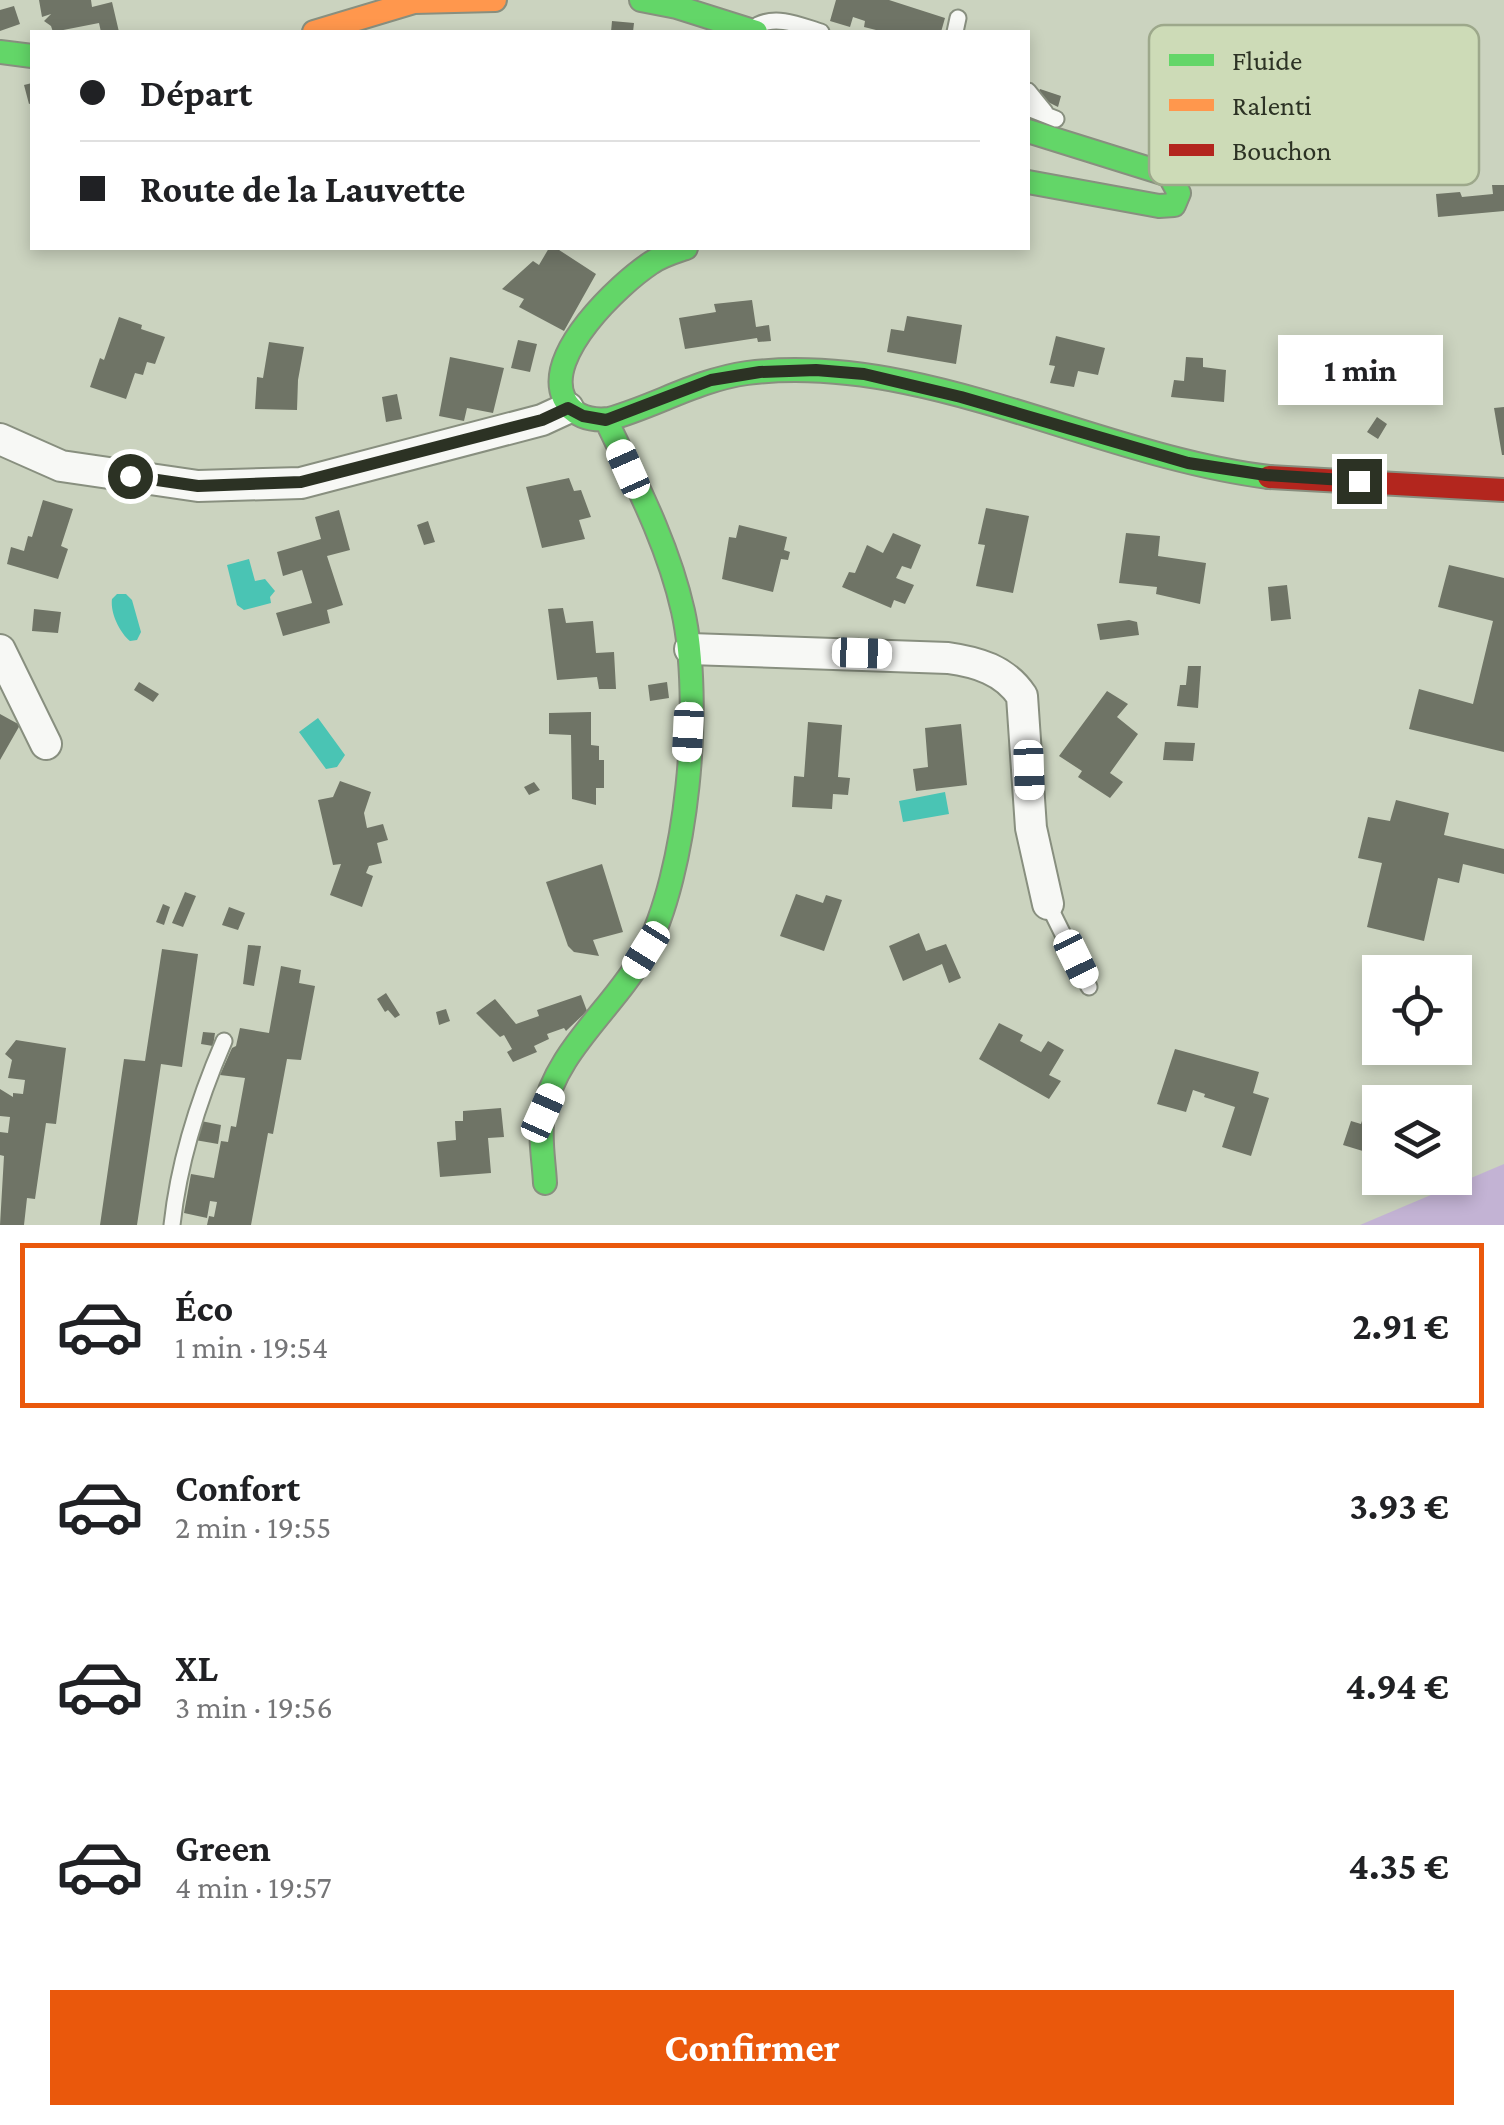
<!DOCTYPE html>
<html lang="fr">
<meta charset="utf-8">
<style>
body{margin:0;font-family:"Crimson Pro",serif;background:#f2f2f2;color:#202124;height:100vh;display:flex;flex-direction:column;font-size:38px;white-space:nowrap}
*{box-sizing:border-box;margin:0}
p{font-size:32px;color:#757577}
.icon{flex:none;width:55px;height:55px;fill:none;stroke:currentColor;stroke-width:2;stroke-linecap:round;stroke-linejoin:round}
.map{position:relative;height:1225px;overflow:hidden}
.side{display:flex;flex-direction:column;background:#fff;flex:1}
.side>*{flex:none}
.top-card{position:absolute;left:30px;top:30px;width:1000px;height:220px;border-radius:0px;box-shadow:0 5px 15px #0003;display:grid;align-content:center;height:220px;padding:0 50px;background:#fff}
.buttons{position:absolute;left:1362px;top:955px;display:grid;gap:20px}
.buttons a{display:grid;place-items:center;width:110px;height:110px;border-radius:0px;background:#fff;box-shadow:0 5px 15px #0003;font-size:50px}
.end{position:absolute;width:45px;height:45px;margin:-22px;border:12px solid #2c3224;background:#fff;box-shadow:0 0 0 5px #fff}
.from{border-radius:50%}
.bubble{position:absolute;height:70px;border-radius:0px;background:#fff;box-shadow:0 5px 15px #0003;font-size:32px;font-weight:700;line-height:70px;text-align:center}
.car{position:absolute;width:30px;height:60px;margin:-30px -15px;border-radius:12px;box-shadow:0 0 8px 2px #0007;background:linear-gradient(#fff 24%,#345 0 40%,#fff 0 76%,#345 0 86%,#fff 0)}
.top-card b{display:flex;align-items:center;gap:35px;height:95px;font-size:38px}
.top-card b+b{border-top:2px solid #e0e0e0}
.top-card i{width:25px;height:25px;background:#202124}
ul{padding:18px 0 0;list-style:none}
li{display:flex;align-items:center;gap:30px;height:165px;margin:0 20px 15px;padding:0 30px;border:5px solid transparent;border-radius:0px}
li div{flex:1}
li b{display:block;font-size:38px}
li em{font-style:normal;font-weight:700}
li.current{border-color:#ea580c}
li>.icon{width:90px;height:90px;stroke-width:1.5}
.primary-button{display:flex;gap:20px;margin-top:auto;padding:20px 50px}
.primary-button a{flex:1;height:115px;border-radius:0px;background:#ea580c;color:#fff;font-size:40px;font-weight:700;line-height:115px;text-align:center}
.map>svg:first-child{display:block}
.green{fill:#c3b3d4}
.water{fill:#4ac4b4}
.building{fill:#6f7466}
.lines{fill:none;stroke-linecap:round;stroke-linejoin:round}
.lane-casing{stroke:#888f7f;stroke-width:19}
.street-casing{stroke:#888f7f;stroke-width:34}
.fast-casing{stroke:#888f7f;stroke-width:26}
.slow-casing{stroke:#888f7f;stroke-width:26}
.jam-casing{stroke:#888f7f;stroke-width:26}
.lane{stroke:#f7f8f5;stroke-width:15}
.street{stroke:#f7f8f5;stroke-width:30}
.fast{stroke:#63d668;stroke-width:22}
.slow{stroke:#ff974d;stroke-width:22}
.jam{stroke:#b3261e;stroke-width:22}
.route{stroke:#2c3224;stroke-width:12}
.key{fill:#cddbb7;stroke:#9da88b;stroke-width:2.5}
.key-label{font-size:28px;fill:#2c3224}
</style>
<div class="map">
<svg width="1504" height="1225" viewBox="0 0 1504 1225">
<rect width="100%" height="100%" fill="#cbd3bf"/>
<path class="green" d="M1504,1164V1225H1360Z"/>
<path class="water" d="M249,559L255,581L265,579L275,591L270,597L271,603L244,610L237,605L227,565Z
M117,594H126L132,600L141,632L137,640L130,641C120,633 110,613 112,599Z
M318,718L345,755L337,767L326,769L299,732Z
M945,792L949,814L903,822L899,801Z"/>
<path class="building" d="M39,0H91L92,7L112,2L119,32H101L99,23L53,32L51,26L44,21L51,14L42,17Z
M836,0H889L945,18L941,32H884L864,27L865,21L853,17L850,27L830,21Z
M14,6L20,24L0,31V10Z
M612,21L634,23L633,32H611Z
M32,83V103L29,104L24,85Z
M1040,89L1061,96L1058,107L1046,101L1038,93Z
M1492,185H1504V211L1438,217L1436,194L1460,192L1462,197L1493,194Z
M549,248H556L596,274L564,331L519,307L524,299L502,289L533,261L539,265Z
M752,300L756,327L769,325L771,341L758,342L757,338L685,349L679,318L716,312L714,304Z
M907,316L962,325L956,364L887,352L891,329L904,331Z
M119,317L142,325L141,329L165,337L155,364L147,362L143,375L135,373L126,399L90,387L100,358L104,360Z
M1056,336L1105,348L1098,375L1078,371L1074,387L1050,383L1055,366L1049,365Z
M518,340L537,344L530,372L511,368Z
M269,342L304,347L298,380L297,410L255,409L257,377L263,378Z
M450,357L504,368L493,413L467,408L464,421L439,416Z
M1186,357L1203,358V367L1226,370L1224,402L1171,397L1174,380L1184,381Z
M1371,367L1375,388L1353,393L1349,371Z
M397,394L402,419L386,422L382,397Z
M1504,407V455H1502L1494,408Z
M1377,417L1387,424L1378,439L1367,432Z
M569,478L574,491L581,490L591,517L579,520L585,539L542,548L526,487Z
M43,500L73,509L61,546L68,549L58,579L7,564L11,547L24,551L28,536L32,537Z
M986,508L1029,516L1013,593L976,586L985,545L978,544Z
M339,510L350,550L327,556L343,605L327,610L330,623L283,636L276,613L312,603L302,570L283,576L277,552L321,539L315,517Z
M428,521L435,542L424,545L417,525Z
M739,525L787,537L784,550L790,552L788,560L781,559L773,592L722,579L729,537L736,538Z
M893,533L921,545L911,569L902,566L896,578L914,585L905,604L894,600L891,608L842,587L849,572L855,573L867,545L883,553Z
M1126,533L1160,536L1158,556L1206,563L1200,604L1156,594L1157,587L1119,583Z
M1449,565L1504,578V752L1409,729L1419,689L1473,704L1493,621L1438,607Z
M1287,585L1291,619L1271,621L1268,587Z
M563,608L566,623L593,621L596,653L614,652L616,689H599L597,677L557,680L548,609Z
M34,609L61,612L58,633L32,631Z
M1129,620L1137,622L1139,635L1100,640L1097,624Z
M1188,666H1201L1198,708L1177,706L1180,685H1186Z
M139,682L159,694L153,702L134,690Z
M667,682L669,698L650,701L648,685Z
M1107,691L1128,704L1117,717L1138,734L1110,773L1123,782L1110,798L1078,777L1082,771L1059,756Z
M591,712V745L599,746V760H604V788H596V805L572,799L571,735L549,734V713Z
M0,714L20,725L0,760Z
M808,722L842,725L838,777L850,778L848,795L833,794L832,809L792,807L794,776L804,777Z
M961,724L967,785L916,791L913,769L928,767L925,728Z
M1165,742L1195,743L1193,761L1163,760Z
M340,781L371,792L364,813L367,828L383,824L388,840L377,843L382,863L369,866L366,873L373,876L362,907L330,895L341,864L333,865L318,800L333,797Z
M534,782L540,790L529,795L524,787Z
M1396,800L1449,813L1444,835L1504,849V874L1463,864L1459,883L1438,878L1424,941L1367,927L1382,863L1358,858L1368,817L1390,821Z
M602,864L623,932L593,940L599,956L574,952L568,946L546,882Z
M185,892L196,896L183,927L172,923Z
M796,894L823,903L826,895L842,900L824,951L780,936Z
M163,904L170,907L164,925L156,922Z
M229,907L245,913L238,930L222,925Z
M919,933L926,951L946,944L961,978L949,983L942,964L903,981L889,946Z
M248,945L261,946L254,986L243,984Z
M162,949L198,954L182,1067L161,1064L137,1225H100L124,1059L145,1061Z
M281,966L301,970L299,983L315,986L301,1060L287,1059L273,1134L268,1133L251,1225H207L209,1216L214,1217L217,1202L210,1201L207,1218L184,1213L191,1174L214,1178L221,1141L228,1142L231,1126L236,1127L245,1078L220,1075L232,1048L236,1046L240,1028L269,1033Z
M386,993L400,1015L395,1018L388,1010L385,1012L377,999Z
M581,995L587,1011L566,1031L564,1028L547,1034L549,1039L534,1046L537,1052L513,1062L507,1052L512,1049L504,1035L500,1037L476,1013L495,999L516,1024L539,1016L537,1010Z
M446,1009L450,1021L439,1025L436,1012Z
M999,1023L1023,1035L1020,1041L1041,1052L1048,1041L1064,1050L1049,1075L1061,1081L1049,1099L979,1059Z
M203,1032L215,1033L213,1046L201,1044Z
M16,1040L66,1048L56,1124L46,1123L35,1199L27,1198L24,1225H0L4,1156L0,1155V1132L8,1133L10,1117L0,1116V1089L13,1097V1093L23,1094L25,1080L8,1078L12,1060L5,1054Z
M1175,1049L1259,1072L1253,1093L1269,1098L1251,1156L1222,1147L1235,1107L1204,1097L1205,1094L1193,1090L1186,1112L1157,1104Z
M1368,1102L1380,1105V1141L1376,1155L1343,1145L1351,1121L1361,1124Z
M501,1108L504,1137L488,1138L491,1173L440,1177L437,1142L456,1140L455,1121H463V1111Z
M201,1121L221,1125L218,1144L195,1140Z"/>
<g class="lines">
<g class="lane-casing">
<path id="lane" d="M758,25C778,15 801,26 821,32
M955,32L958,18
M1028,91L1045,112
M1028,108L1056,119
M1048,904L1089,987
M172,1225C179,1160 198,1101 224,1041"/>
</g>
<g class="street-casing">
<path id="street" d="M0,439L61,466L198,486L301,483L542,420L568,408
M690,649L948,658C977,662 1005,670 1022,696L1031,828L1048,904
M0,650L46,744"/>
</g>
<g class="fast-casing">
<path id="fast" d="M641,0L677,7L756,32
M0,52L32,56
M1028,131L1169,175L1179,193L1174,205L1159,206L1028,182
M686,248C674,252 661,256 651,263C618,285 544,355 564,398C572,416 590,421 609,419C656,406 697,380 747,373C920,351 1097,456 1269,477
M545,1183C544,1161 539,1137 543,1115C554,1052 614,1008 644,954C688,873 703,701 683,611C668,544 635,481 606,420"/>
</g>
<g class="slow-casing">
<path id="slow" d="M314,32L414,2L495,0"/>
</g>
<g class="jam-casing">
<path id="jam" d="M1269,477L1504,490"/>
</g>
<use href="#lane" class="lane"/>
<use href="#street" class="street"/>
<use href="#fast" class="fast"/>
<use href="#slow" class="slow"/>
<use href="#jam" class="jam"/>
</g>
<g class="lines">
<path class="route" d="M130,476L198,486L301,482L542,420L568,408L583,416L606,420L711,380L760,372L816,370L864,374L961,397L1188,463L1266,475L1359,481"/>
</g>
<rect x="1149" y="25" width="330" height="160" rx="15" class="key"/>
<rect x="1169" y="54" width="45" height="12" fill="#63d668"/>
<rect x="1169" y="99" width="45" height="12" fill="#ff974d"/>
<rect x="1169" y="144" width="45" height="12" fill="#b3261e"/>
<g class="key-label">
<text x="1232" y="70">Fluide</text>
<text x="1232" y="115">Ralenti</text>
<text x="1232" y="160">Bouchon</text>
</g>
</svg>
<div class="buttons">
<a><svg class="icon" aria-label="locate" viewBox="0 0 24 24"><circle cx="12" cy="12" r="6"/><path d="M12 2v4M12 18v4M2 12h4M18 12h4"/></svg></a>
<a><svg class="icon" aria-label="layers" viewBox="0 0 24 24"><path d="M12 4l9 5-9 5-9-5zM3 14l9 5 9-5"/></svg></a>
</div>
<i class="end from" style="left:130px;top:476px"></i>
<i class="end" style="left:1359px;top:481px"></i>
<div class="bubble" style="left:1278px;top:335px;width:165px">1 min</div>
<i class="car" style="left:628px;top:469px;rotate:336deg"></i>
<i class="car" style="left:862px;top:653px;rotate:92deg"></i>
<i class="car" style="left:688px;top:732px;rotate:183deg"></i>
<i class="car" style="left:1029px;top:770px;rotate:178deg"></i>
<i class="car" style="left:646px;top:950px;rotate:212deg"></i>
<i class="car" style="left:1076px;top:959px;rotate:154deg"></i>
<i class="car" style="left:543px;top:1113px;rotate:24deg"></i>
<div class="top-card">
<b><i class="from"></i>Départ</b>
<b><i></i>Route de la Lauvette</b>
</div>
</div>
<section class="side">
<ul>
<li class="current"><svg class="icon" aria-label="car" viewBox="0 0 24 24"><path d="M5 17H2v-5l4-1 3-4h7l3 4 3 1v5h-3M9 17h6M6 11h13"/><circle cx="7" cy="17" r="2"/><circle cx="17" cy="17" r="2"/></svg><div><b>Éco</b><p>1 min · 19:54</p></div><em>2.91 €</em></li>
<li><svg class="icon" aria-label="car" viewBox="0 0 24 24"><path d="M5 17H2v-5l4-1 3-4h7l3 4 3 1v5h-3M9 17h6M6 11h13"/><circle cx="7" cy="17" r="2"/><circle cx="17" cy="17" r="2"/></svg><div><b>Confort</b><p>2 min · 19:55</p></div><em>3.93 €</em></li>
<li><svg class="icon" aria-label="car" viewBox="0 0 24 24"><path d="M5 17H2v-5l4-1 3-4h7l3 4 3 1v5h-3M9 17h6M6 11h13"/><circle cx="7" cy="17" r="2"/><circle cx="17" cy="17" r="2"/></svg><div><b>XL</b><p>3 min · 19:56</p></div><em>4.94 €</em></li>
<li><svg class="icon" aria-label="car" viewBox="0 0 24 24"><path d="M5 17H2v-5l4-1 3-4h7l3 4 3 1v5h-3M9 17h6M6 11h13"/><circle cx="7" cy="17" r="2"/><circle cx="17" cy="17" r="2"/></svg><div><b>Green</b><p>4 min · 19:57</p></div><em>4.35 €</em></li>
</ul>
<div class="primary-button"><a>Confirmer</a></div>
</section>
